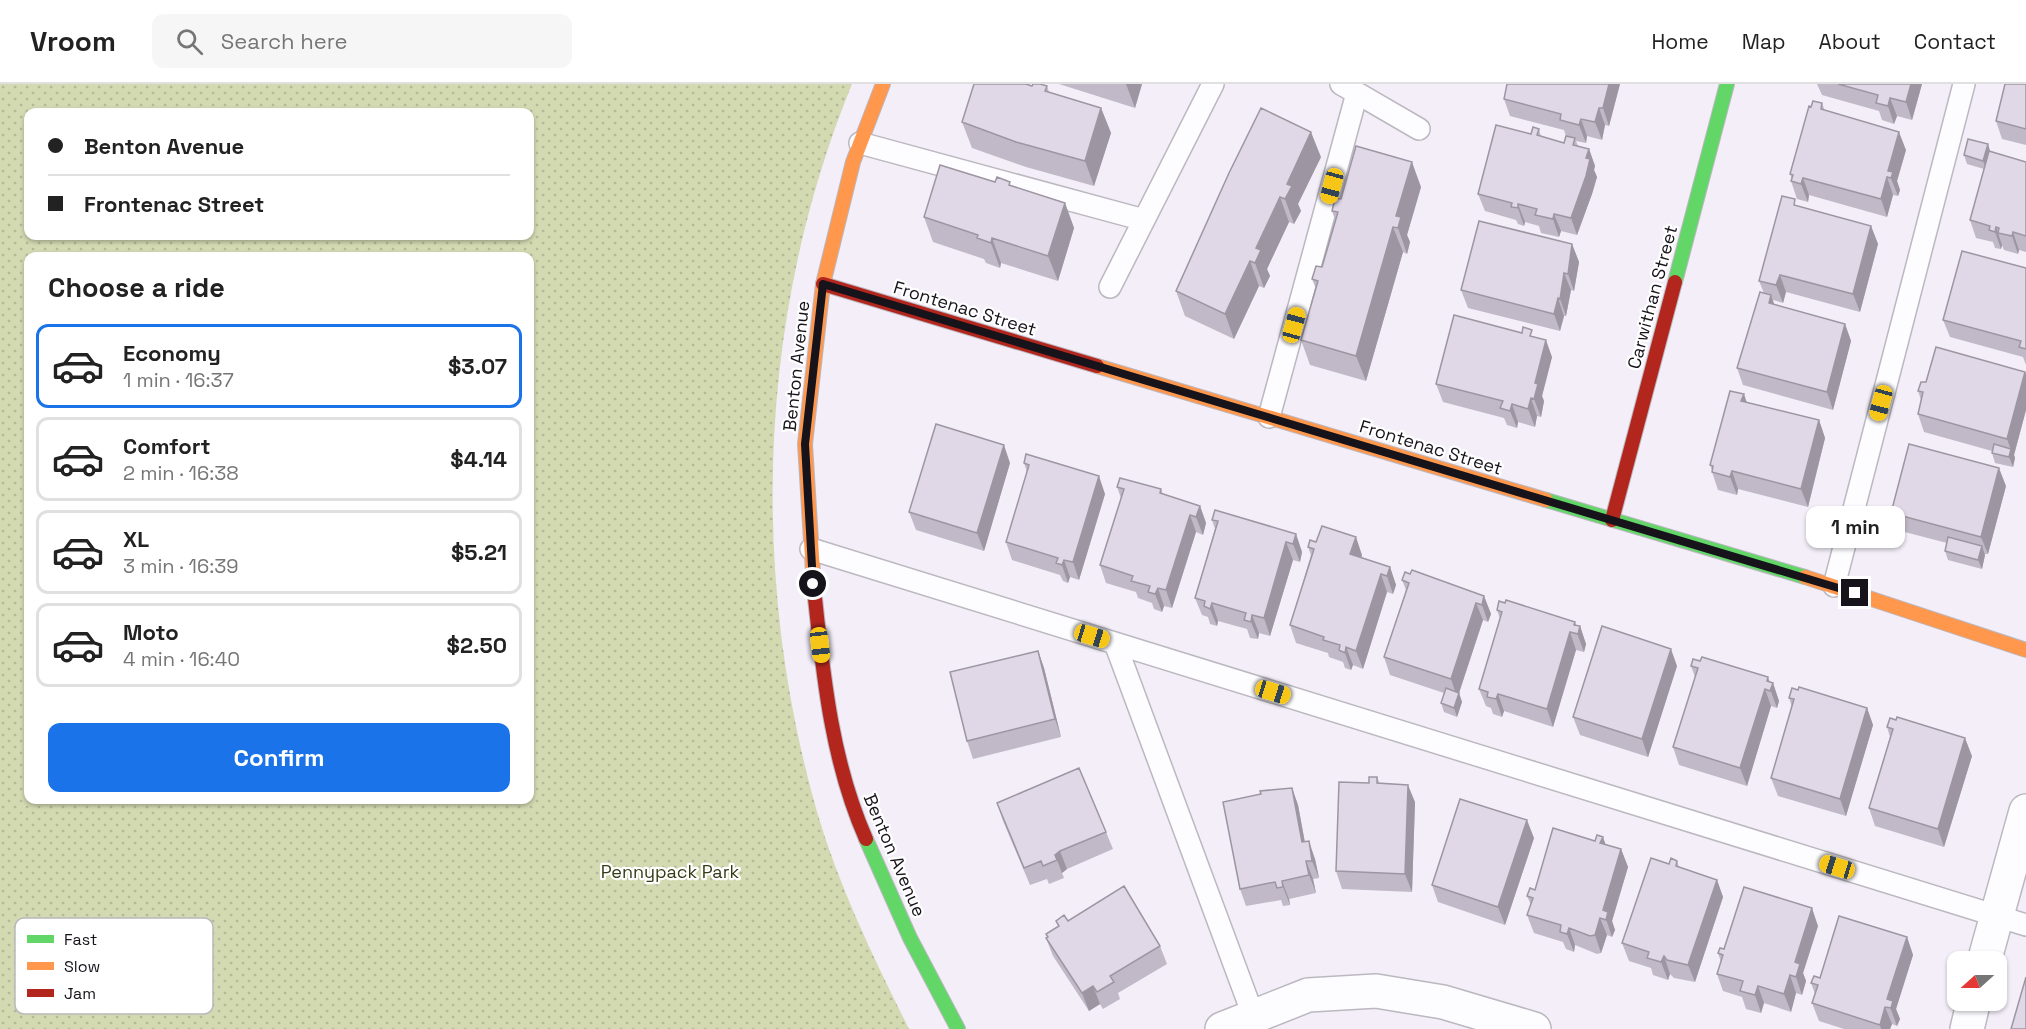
<!DOCTYPE html>
<meta charset="utf-8">
<style>
body{margin:0;font-family:"Space Grotesk",sans-serif;background:#f6f6f6;color:#222;height:100vh;display:flex;flex-direction:column;font-size:22px;white-space:nowrap}
*{box-sizing:border-box;margin:0}
p{font-size:20px;color:#767676}
.icon{flex:none;width:33px;height:33px;fill:none;stroke:currentColor;stroke-width:2;stroke-linecap:round;stroke-linejoin:round}
.map{position:relative;flex:1;overflow:hidden}
.sheet{position:absolute;left:24px;top:168px;width:510px;height:552px;display:flex;flex-direction:column;background:#fff;border-radius:12px;box-shadow:0 2px 4px #0004}
.sheet>*{flex:none}
.hud{position:absolute;left:24px;top:24px;width:510px;height:132px;border-radius:12px;box-shadow:0 2px 4px #0004;display:grid;align-content:center;height:132px;padding:0 24px;background:#fff}
.needle{width:39px;rotate:249deg}
.tools{position:absolute;left:1947px;top:867px;display:grid;gap:12px}
.tools a{display:grid;place-items:center;width:60px;height:60px;border-radius:12px;background:#fff;box-shadow:0 2px 4px #0004;font-size:30px}
.end{position:absolute;width:27px;height:27px;margin:-14px;border:8px solid #16131a;background:#fff;box-shadow:0 0 0 3px #fff}
.from{border-radius:50%}
.bubble{position:absolute;height:42px;border-radius:12px;background:#fff;box-shadow:0 2px 4px #0004;font-size:20px;font-weight:600;line-height:42px;text-align:center}
.car{position:absolute;width:18px;height:36px;margin:-18px -9px;border-radius:8px;box-shadow:0 0 4px 2px #0007;background:linear-gradient(#f5c518 24%,#345 0 40%,#f5c518 0 76%,#345 0 86%,#f5c518 0)}
.hud b{display:flex;align-items:center;gap:21px;height:57px;font-size:22px}
.hud b+b{border-top:2px solid #e0e0e0}
.hud i{width:15px;height:15px;background:#222}
ul{padding:0;list-style:none}
li{display:flex;align-items:center;gap:18px;height:84px;margin:0 12px 9px;padding:0 12px;border:3px solid #e0e0e0;border-radius:12px}
li div{flex:1}
li b{display:block;font-size:22px}
li em{font-style:normal;font-weight:600}
li.selected{border-color:#1a73e8}
li>.icon{width:54px;height:54px;stroke-width:1.5}
h2{padding:0 24px;font-size:27px;line-height:72px}
.action{display:flex;gap:12px;margin-top:auto;padding:12px 24px}
.action a{flex:1;height:69px;border-radius:12px;background:#1a73e8;color:#fff;font-size:24px;font-weight:600;line-height:69px;text-align:center}
header{display:flex;align-items:center;gap:36px;box-sizing:border-box;height:84px;padding:0 30px;background:#fff;border-bottom:2px solid #e0e0e0}
header strong{font-size:28px}
nav{display:flex;gap:33px;margin-inline-start:auto;font-size:21px}
.search{width:420px;height:54px;background:#f6f6f6;display:flex;align-items:center;gap:15px;box-sizing:border-box;padding:0 21px;border-radius:12px;color:#767676;font-size:22px}
.map>svg:first-child{display:block}
.park{fill:url(#park-dots);fill-rule:evenodd}
.lines{fill:none;stroke-linecap:round;stroke-linejoin:round}
.lane-casing{stroke:#bbb8c0;stroke-width:24}
.street-casing{stroke:#bbb8c0;stroke-width:36}
.fast-casing{stroke:#bbb8c0;stroke-width:16}
.slow-casing{stroke:#bbb8c0;stroke-width:16}
.jam-casing{stroke:#bbb8c0;stroke-width:16}
.lane{stroke:#fdfcfe;stroke-width:21}
.street{stroke:#fdfcfe;stroke-width:33}
.fast{stroke:#63d668;stroke-width:14}
.slow{stroke:#ff974d;stroke-width:14}
.jam{stroke:#b3261e;stroke-width:14}
.wall{fill:#c1b9c7}
.shaded-wall{fill:#9d96a2}
.building{fill:#e0d7e7;stroke:#9d96a2;stroke-width:1.5}
.route{stroke:#16131a;stroke-width:8}
.labels{text-anchor:middle;dominant-baseline:central;stroke-width:4.5;stroke-linejoin:round;paint-order:stroke}
.street-label{font-size:18px;fill:#16131a;stroke:#fff}
.park-label{font-size:18px;fill:#353c16;stroke:#fff}
.key{fill:#fff;stroke:#b9b8ba;stroke-width:1.5}
.key-label{font-size:16px;fill:#16131a}
</style>
<header>
<strong>Vroom</strong>
<div class="search"><svg class="icon" aria-label="search" viewBox="0 0 24 24"><circle cx="10" cy="10" r="6"/><path d="M15 15l6 6"/></svg>Search here</div>
<nav><a>Home</a><a>Map</a><a>About</a><a>Contact</a></nav>
</header>
<div class="map">
<svg width="2026" height="945" viewBox="0 0 2026 945">
<defs>
<pattern id="park-dots" width="8" height="8" patternUnits="userSpaceOnUse" patternTransform="scale(1.5)"><rect width="8" height="8" fill="#d3d9b1"/><path d="M2 2h.1M6 6h.1" fill="none" stroke="#b4b998" stroke-width="1.8" stroke-linecap="round"/></pattern>
</defs>
<rect width="100%" height="100%" fill="#f3eef8"/>
<path class="park" d="M0,0H852C758,229 749,490 817,728C839,803 874,875 909,945H0ZM28,28H530V152H28ZM28,172H530V716H28Z"/>
<g class="lines">
<g class="lane-casing">
<path id="lane" d="M1357,9L1419,45
M860,59L1144,136
M1110,203L1213,0
M1269,333L1357,9L1341,0
M811,465L2026,841
M1834,502L1964,0
M1115,559L1253,931"/>
</g>
<g class="street-casing">
<path id="street" d="M1984,878L2026,727
M1222,945L1308,911L1376,907L1443,918L1534,945
M1967,945L1974,916"/>
</g>
<g class="fast-casing">
<path id="fast" d="M1675,198L1727,0
M1546,416L1805,493
M866,755L910,854L958,945"/>
</g>
<g class="slow-casing">
<path id="slow" d="M1097,282L1546,416
M1805,493L2026,566
M814,505L805,360L823,200L853,78L883,0"/>
</g>
<g class="jam-casing">
<path id="jam" d="M823,200L1097,282
M1612,436L1675,198
M814,505C823,589 831,676 866,755"/>
</g>
<use href="#lane" class="lane"/>
<use href="#street" class="street"/>
<use href="#fast" class="fast"/>
<use href="#slow" class="slow"/>
<use href="#jam" class="jam"/>
</g>
<path class="wall" d="M1059,0H1142L1135,24Z
M1507,0H1620L1609,42L1605,41L1602,56L1587,52L1586,59L1576,57L1578,62L1589,65L1595,82L1594,86L1597,93L1592,110L1577,151L1561,147L1559,153L1541,149L1539,142L1525,138L1524,142L1518,140L1516,136L1485,127L1478,110L1531,50L1539,45L1541,53L1564,59L1566,52L1564,46L1510,32L1504,15Z
M1817,0H1922L1912,36L1897,32L1894,40L1882,36L1879,27L1822,11Z
M2026,0V61L2002,55L1996,37Z
M1032,2H1047L1049,8L1101,24L1111,49L1094,102L1026,83L972,64L962,38Z
M1822,19L1825,27L1906,66L1897,97L1900,106L1898,112L1893,111L1887,133L1809,111L1808,118L1797,115L1791,97L1792,95L1790,90L1811,23Z
M1990,68L2026,78V168L2019,166L2018,170L2004,166L2002,161L2001,165L1995,164L1993,158L1976,154L1970,136L1984,85L1967,80L1964,71Z
M1321,73L1298,120L1301,127L1294,140L1289,138L1267,185L1270,192L1264,204L1259,202L1234,255L1185,232L1176,207Z
M995,98L1012,102L1065,119L1074,144L1058,197L1001,179L1000,184L986,179L984,175L933,158L924,133Z
M1421,103L1407,151L1410,158L1407,170L1403,168L1366,297L1310,281L1301,256L1316,205L1312,195L1322,183L1335,136L1332,127L1341,115Z
M1798,122L1871,142L1878,160L1860,228L1786,208L1783,219L1773,216L1774,220L1845,240L1851,257L1833,326L1743,301L1737,284L1764,209L1759,197Z
M1572,160L1579,178L1574,207L1571,206L1566,232H1564L1560,247L1468,224L1461,206Z
M2026,184V281L2023,273L1950,253L1943,236Z
M1534,253L1552,273L1542,312L1544,317L1541,333L1537,332L1535,343L1518,338L1517,344L1507,341L1504,334L1443,318L1436,300Z
M2025,288L2026,290V326L2014,371L2015,374L2013,383L1995,379L1992,369V367L1924,348L1918,330L1921,316L1918,307L1926,298Z
M1746,318L1819,336L1825,354L1808,423L1738,405L1737,411L1718,406L1712,388V386L1710,381Z
M1010,379L984,467L916,446L909,428Z
M1024,379L1105,410L1079,496L1070,493L1068,499L1063,497L1060,491L1012,476L1006,458L1027,388Z
M2006,402L1988,470H1985V471L1982,485L1948,476L1945,467L1947,459L1897,446L1891,429Z
M1117,403L1161,405L1163,410L1200,422L1206,439L1203,451L1196,448L1172,524L1164,522L1162,528L1154,525L1152,519L1138,514L1136,508L1106,499L1100,481L1121,414Z
M1212,436L1296,450L1302,468L1300,478L1293,476L1270,552L1259,549L1258,555L1250,554L1247,545L1218,537L1217,542L1210,540L1208,533L1202,531L1195,514L1215,445Z
M1308,463L1362,471L1361,473L1390,483L1396,501L1393,510L1387,508L1363,585L1353,581L1351,586L1345,584L1343,578L1329,573L1328,569L1296,559L1290,541L1311,471Z
M1402,496L1484,512L1491,530L1488,538L1483,536L1459,609L1462,618L1457,633L1444,628L1441,619L1444,609L1390,591L1384,573L1406,506Z
M1497,526L1580,542L1586,560L1584,568L1576,566L1553,643L1504,627L1502,633L1493,630L1491,624L1486,622L1479,605L1500,535Z
M1038,567L1044,584L1061,653L973,675L967,657Z
M1677,582L1648,673L1580,651L1573,633Z
M1691,582L1773,599L1779,617L1777,624L1771,622L1747,702L1679,681L1673,663L1695,593Z
M1789,614L1867,624L1873,641L1846,732L1778,712L1771,694L1792,623Z
M1896,636L1972,672L1944,763L1875,742L1869,724L1890,653L1887,643Z
M1377,693L1380,700L1415,718L1412,808L1342,805L1336,787L1369,699Z
M1292,704L1298,721L1305,758L1315,775L1319,794L1313,795L1316,809L1289,815L1290,821L1283,822L1281,816L1246,822L1240,805Z
M997,719L1106,748L1113,765L1067,785L1062,789L1064,794L1049,800L1047,795L1030,801L1003,737Z
M1534,754L1505,841L1438,818L1432,801Z
M1605,760L1621,765L1628,783L1612,837L1615,846L1612,853L1607,851L1601,869L1597,870L1575,861L1574,868L1566,865L1563,858L1534,849L1527,831L1531,821L1527,812L1535,806Z
M1677,777L1679,783L1717,796L1723,813L1695,898L1674,894L1670,890L1668,896L1653,891L1651,884L1629,877L1622,859L1669,780Z
M1056,837H1068L1160,862L1167,880L1118,909L1120,915L1103,925L1100,920L1089,927L1053,872L1046,854L1047,853L1046,850L1058,842Z
M1818,842L1803,889L1806,897L1802,911L1796,909L1791,928L1764,919L1761,929L1746,925L1742,913L1723,907L1717,890L1721,878L1718,869L1724,865Z
M1907,853L1913,871L1896,925L1900,935L1897,942L1892,940L1890,945H1844L1819,937L1812,919L1815,910L1811,899L1820,894Z"/>
<path class="shaded-wall" d="M1126,0H1142L1135,24Z
M1609,0H1620L1609,42L1603,24Z
M1911,0H1922L1912,36L1906,18Z
M1890,14L1897,32L1894,40L1888,22Z
M1101,24L1111,49L1094,102L1085,77Z
M1599,24L1605,41L1602,56L1595,38Z
M1581,35L1587,52L1586,59L1579,41Z
M1311,48L1321,73L1298,120L1301,127L1294,140L1285,115L1287,100Z
M1899,48L1906,66L1897,97L1900,106L1898,112L1888,87Z
M1988,60L1991,70L1987,86L1983,77Z
M1589,65L1595,82L1594,86L1597,93L1592,110L1577,151L1571,134Z
M1412,78L1421,103L1407,151L1410,158L1407,170L1398,144L1396,132Z
M1887,93L1893,111L1887,133L1881,115Z
M1803,94L1809,111L1808,118L1801,100Z
M1280,113L1289,138L1267,185L1270,192L1264,204L1255,179L1256,164Z
M1065,119L1074,144L1058,197L1048,172Z
M1518,120L1525,138L1524,142L1518,124Z
M1554,130L1561,147L1559,153L1553,135Z
M1871,142L1878,160L1860,228L1853,210Z
M1393,143L1403,168L1366,297L1356,272Z
M1996,143L2002,161L2001,165L1995,148Z
M2013,148L2019,166L2018,170L2012,152Z
M992,154L1001,179L1000,184L991,159Z
M1572,160L1579,178L1574,207L1568,190Z
M1250,177L1259,202L1234,255L1225,230Z
M1564,189L1571,206L1566,232L1560,215Z
M1780,191L1786,208L1783,219L1776,201Z
M1771,211L1777,229L1769,219Z
M1558,214L1564,232L1560,247L1554,230Z
M1845,240L1851,257L1833,326L1827,308Z
M1546,256L1552,273L1542,312L1544,317L1541,333L1534,315L1535,299Z
M2025,288L2026,290V326L2014,371L2015,374L2013,383L2009,373L2011,366L2007,355Z
M1744,310L1750,328L1741,317Z
M1531,314L1537,332L1535,343L1528,325Z
M1512,320L1518,338L1517,344L1510,327Z
M1819,336L1825,354L1808,423L1801,405Z
M1004,361L1010,379L984,467L977,449Z
M1999,384L2006,402L1988,470L1981,453Z
M1732,387L1738,405L1737,411L1730,393Z
M1099,392L1105,410L1079,496L1073,478Z
M1200,422L1206,439L1203,451L1196,433Z
M1190,431L1196,448L1172,524L1166,506Z
M1296,450L1302,468L1300,478L1293,460Z
M1356,453L1362,471L1357,488L1350,470Z
M1286,458L1293,476L1270,552L1264,534Z
M1982,462L1985,471L1982,485L1978,476Z
M1064,476L1070,493L1068,499L1062,481Z
M1390,483L1396,501L1393,510L1387,492Z
M1381,490L1387,508L1363,585L1356,567Z
M1158,504L1164,522L1162,528L1155,510Z
M1484,512L1491,530L1488,538L1482,521Z
M1212,519L1218,537L1217,542L1210,525Z
M1476,519L1483,536L1459,609L1462,618L1457,633L1454,624L1457,613L1451,595Z
M1252,531L1259,549L1258,555L1251,538Z
M1575,538L1578,548L1580,542L1586,560L1584,568L1574,541Z
M1570,548L1576,566L1553,643L1547,625Z
M1346,563L1353,581L1351,586L1345,569Z
M1671,565L1677,582L1648,673L1642,655Z
M1038,567L1044,584L1061,653L1055,635Z
M1768,593L1771,603L1773,599L1779,617L1777,624L1767,597Z
M1765,605L1771,622L1747,702L1740,684Z
M1498,610L1504,627L1502,633L1496,615Z
M1867,624L1873,641L1846,732L1840,715Z
M1965,654L1972,672L1944,763L1938,745Z
M1408,701L1415,718L1412,808L1405,790Z
M1292,704L1298,721L1308,776L1302,758Z
M1527,736L1534,754L1505,841L1498,823Z
M1603,753L1609,770L1600,759Z
M1309,757L1315,775L1319,794L1312,777Z
M1621,765L1628,783L1612,837L1615,846L1612,853L1603,826Z
M1060,767L1067,785L1062,789L1055,771Z
M1306,777L1313,795L1316,809L1309,791Z
M1717,796L1723,813L1695,898L1688,881Z
M1282,797L1289,815L1290,821L1283,803Z
M1812,824L1818,842L1803,889L1806,897L1802,911L1796,893L1795,878Z
M1600,834L1607,851L1601,869L1595,851Z
M1569,844L1575,861L1574,868L1567,850Z
M1907,853L1913,871L1896,925L1900,935L1897,942L1887,915Z
M1664,872L1670,890L1668,896L1661,878Z
M1790,891L1796,909L1791,928L1784,910Z
M1093,902L1100,920L1089,927L1082,909Z
M1758,902L1764,919L1761,929L1755,911Z
M1885,923L1892,940L1890,945H1881L1880,941Z"/>
<path class="building" d="M974,0H1026L1032,2L1033,0H1040L1047,2L1045,7L1101,24L1085,77L1016,58L962,38Z
M1507,0H1609L1603,24H1599L1595,38L1581,35L1579,41L1560,36L1561,30L1504,15Z
M1838,0H1911L1906,18L1890,14L1888,22L1876,19L1878,11Z
M2005,0H2026V45L1996,37Z
M1813,17L1822,19L1821,25L1899,48L1888,87L1893,88L1891,94L1887,93L1881,115L1803,94L1801,100L1791,97L1793,91L1790,90L1809,22L1811,23Z
M1261,24L1311,48L1287,100L1292,102L1285,115L1280,113L1256,164L1261,166L1255,179L1250,177L1225,230L1176,207L1229,89Z
M1496,41L1531,50L1533,43L1539,45L1537,51L1564,59L1566,52L1575,54L1573,61L1589,65L1586,74L1590,75L1586,92L1571,134L1554,130L1553,135L1535,131L1537,125L1518,120V124L1511,123L1512,119L1478,110Z
M1968,55L1988,60L1983,77L1964,71Z
M1356,62L1412,78L1396,132L1401,133L1398,144L1393,143L1356,272L1301,256L1318,197L1312,195L1316,182L1322,183L1338,128L1332,127L1335,114L1341,115Z
M1989,67L2026,78V152L2013,148L2012,152L1998,149L1999,144L1996,143L1995,148L1989,146L1990,142L1970,136Z
M940,81L995,98L997,93L1010,98L1009,101L1065,119L1048,172L992,154L991,159L977,154L978,151L924,133Z
M1782,112L1795,115L1794,121L1871,142L1853,210L1780,191L1776,201L1759,197Z
M1479,137L1572,160L1568,190L1564,189L1560,215L1558,214L1554,230L1461,206Z
M1962,167L2026,184V265L2019,263L2021,257L1943,236Z
M1760,208L1771,211L1769,219L1845,240L1827,308L1737,284Z
M1454,231L1522,249L1523,243L1532,246L1530,252L1546,256L1535,299L1538,300L1534,315L1531,314L1528,325L1512,320L1510,327L1500,324L1503,317L1436,300Z
M1936,263L2025,288L2007,355L1918,330L1923,308L1918,307L1921,298H1926Z
M1730,307L1744,310L1741,317L1819,336L1801,405L1732,387L1730,393L1712,388L1713,382L1710,381Z
M936,340L1004,361L977,449L909,428Z
M1909,360L1999,384L1981,453L1891,429Z
M1994,360L2011,365L2009,373L1992,369Z
M1026,370L1099,392L1073,478L1064,476L1062,481L1056,479L1058,474L1006,458L1029,381L1024,379Z
M1120,394L1161,405L1160,409L1200,422L1196,433L1190,431L1166,506L1158,504L1155,510L1148,508L1150,502L1131,497L1133,492L1100,481L1124,405L1117,403Z
M1215,426L1296,450L1293,460L1286,458L1264,534L1252,531L1251,538L1244,536L1246,529L1212,519L1210,525L1204,522L1205,517L1195,514L1218,437L1212,436Z
M1322,442L1356,453L1350,470L1390,483L1387,492L1381,490L1356,567L1346,563L1345,569L1339,566L1340,561L1323,556L1324,553L1290,541L1314,465L1308,463L1310,456L1316,458Z
M1948,453L1982,462L1978,476L1945,467Z
M1412,486L1484,512L1482,521L1476,519L1451,595L1384,573L1409,499L1402,496L1405,488L1410,490Z
M1506,516L1575,538L1574,541L1580,542L1578,550L1570,548L1547,625L1498,610L1496,615L1487,613L1488,608L1479,605L1502,528L1497,526L1499,517L1505,519Z
M1602,542L1671,565L1642,655L1573,633Z
M1038,567L1055,635L967,657L950,588Z
M1702,573L1768,593L1767,597L1773,599L1770,607L1765,605L1740,684L1673,663L1698,584L1691,582L1693,575L1700,577Z
M1799,603L1867,624L1840,715L1771,694L1794,615L1789,614L1792,604L1798,606Z
M1446,604L1459,609L1454,624L1441,619Z
M1897,633L1965,654L1938,745L1869,724L1893,645L1887,643L1890,634L1896,636Z
M1079,684L1106,748L1060,767L1055,771L1057,776L1043,782L1041,777L1024,784L997,719Z
M1369,693H1377V699L1408,701L1405,790L1336,787L1339,698L1369,699Z
M1292,704L1302,758L1309,757L1312,777H1306L1309,791L1282,797L1283,803L1277,804L1275,798L1240,805L1223,718L1261,710L1260,707Z
M1460,715L1527,736L1498,823L1432,801Z
M1553,744L1595,757L1597,751L1603,753L1600,759L1621,765L1603,826L1608,828L1606,836L1600,834L1595,851L1590,852L1569,844L1567,850L1560,848L1561,841L1527,831L1533,814L1527,812L1530,804L1535,806Z
M1651,774L1669,780L1671,774L1677,777L1676,782L1717,796L1688,881L1667,876L1664,872L1661,878L1647,874L1649,868L1622,859Z
M1124,802L1160,862L1110,892L1114,898L1097,908L1093,902L1082,909L1046,854L1048,853L1046,850L1059,842L1056,837L1064,831L1068,837Z
M1744,803L1812,824L1795,878L1800,880L1796,893L1790,891L1784,910L1758,902L1755,911L1740,907L1743,897L1717,890L1723,871L1718,869L1720,864L1724,865Z
M1839,832L1907,853L1887,915L1893,917L1891,924L1885,923L1880,941L1812,919L1818,901L1811,899L1814,892L1820,894Z
M2026,893V945H2011Z"/>
<g class="lines">
<path class="route" d="M813,500L805,360L823,200L1855,509"/>
</g>
<g class="labels">
<g class="street-label">
<text transform="translate(1652 213) rotate(-75)">Carwithan Street</text>
<text transform="translate(965 224) rotate(17)">Frontenac Street</text>
<text transform="translate(796 282) rotate(-84)">Benton Avenue</text>
<text transform="translate(1431 363) rotate(17)">Frontenac Street</text>
<text transform="translate(895 771) rotate(67)">Benton Avenue</text>
</g>
<g class="park-label">
<text x="670" y="787">Pennypack Park</text>
</g>
</g>
<rect x="15" y="834" width="198" height="96" rx="9" class="key"/>
<rect x="27" y="851" width="27" height="8" fill="#63d668"/>
<rect x="27" y="878" width="27" height="8" fill="#ff974d"/>
<rect x="27" y="905" width="27" height="8" fill="#b3261e"/>
<g class="key-label">
<text x="64" y="861">Fast</text>
<text x="64" y="888">Slow</text>
<text x="64" y="915">Jam</text>
</g>
</svg>
<div class="tools">
<a><svg class="needle" viewBox="-14 -14 28 28"><path d="M0-13l5 13h-10z" fill="#e53935"/><path d="M0 13l5-13h-10z" fill="#767676"/></svg></a>
</div>
<i class="end from" style="left:813px;top:500px"></i>
<i class="end" style="left:1855px;top:509px"></i>
<div class="bubble" style="left:1806px;top:422px;width:99px">1 min</div>
<i class="car" style="left:1332px;top:102px;rotate:195deg"></i>
<i class="car" style="left:1294px;top:241px;rotate:15deg"></i>
<i class="car" style="left:1881px;top:319px;rotate:195deg"></i>
<i class="car" style="left:1092px;top:552px;rotate:107deg"></i>
<i class="car" style="left:820px;top:561px;rotate:173deg"></i>
<i class="car" style="left:1273px;top:608px;rotate:107deg"></i>
<i class="car" style="left:1837px;top:783px;rotate:287deg"></i>
<div class="hud">
<b><i class="from"></i>Benton Avenue</b>
<b><i></i>Frontenac Street</b>
</div>
<section class="sheet">
<h2>Choose a ride</h2>
<ul>
<li class="selected"><svg class="icon" aria-label="car" viewBox="0 0 24 24"><path d="M5 17H2v-5l4-1 3-4h7l3 4 3 1v5h-3M9 17h6M6 11h13"/><circle cx="7" cy="17" r="2"/><circle cx="17" cy="17" r="2"/></svg><div><b>Economy</b><p>1 min · 16:37</p></div><em>$3.07</em></li>
<li><svg class="icon" aria-label="car" viewBox="0 0 24 24"><path d="M5 17H2v-5l4-1 3-4h7l3 4 3 1v5h-3M9 17h6M6 11h13"/><circle cx="7" cy="17" r="2"/><circle cx="17" cy="17" r="2"/></svg><div><b>Comfort</b><p>2 min · 16:38</p></div><em>$4.14</em></li>
<li><svg class="icon" aria-label="car" viewBox="0 0 24 24"><path d="M5 17H2v-5l4-1 3-4h7l3 4 3 1v5h-3M9 17h6M6 11h13"/><circle cx="7" cy="17" r="2"/><circle cx="17" cy="17" r="2"/></svg><div><b>XL</b><p>3 min · 16:39</p></div><em>$5.21</em></li>
<li><svg class="icon" aria-label="car" viewBox="0 0 24 24"><path d="M5 17H2v-5l4-1 3-4h7l3 4 3 1v5h-3M9 17h6M6 11h13"/><circle cx="7" cy="17" r="2"/><circle cx="17" cy="17" r="2"/></svg><div><b>Moto</b><p>4 min · 16:40</p></div><em>$2.50</em></li>
</ul>
<div class="action"><a>Confirm</a></div>
</section>
</div>
